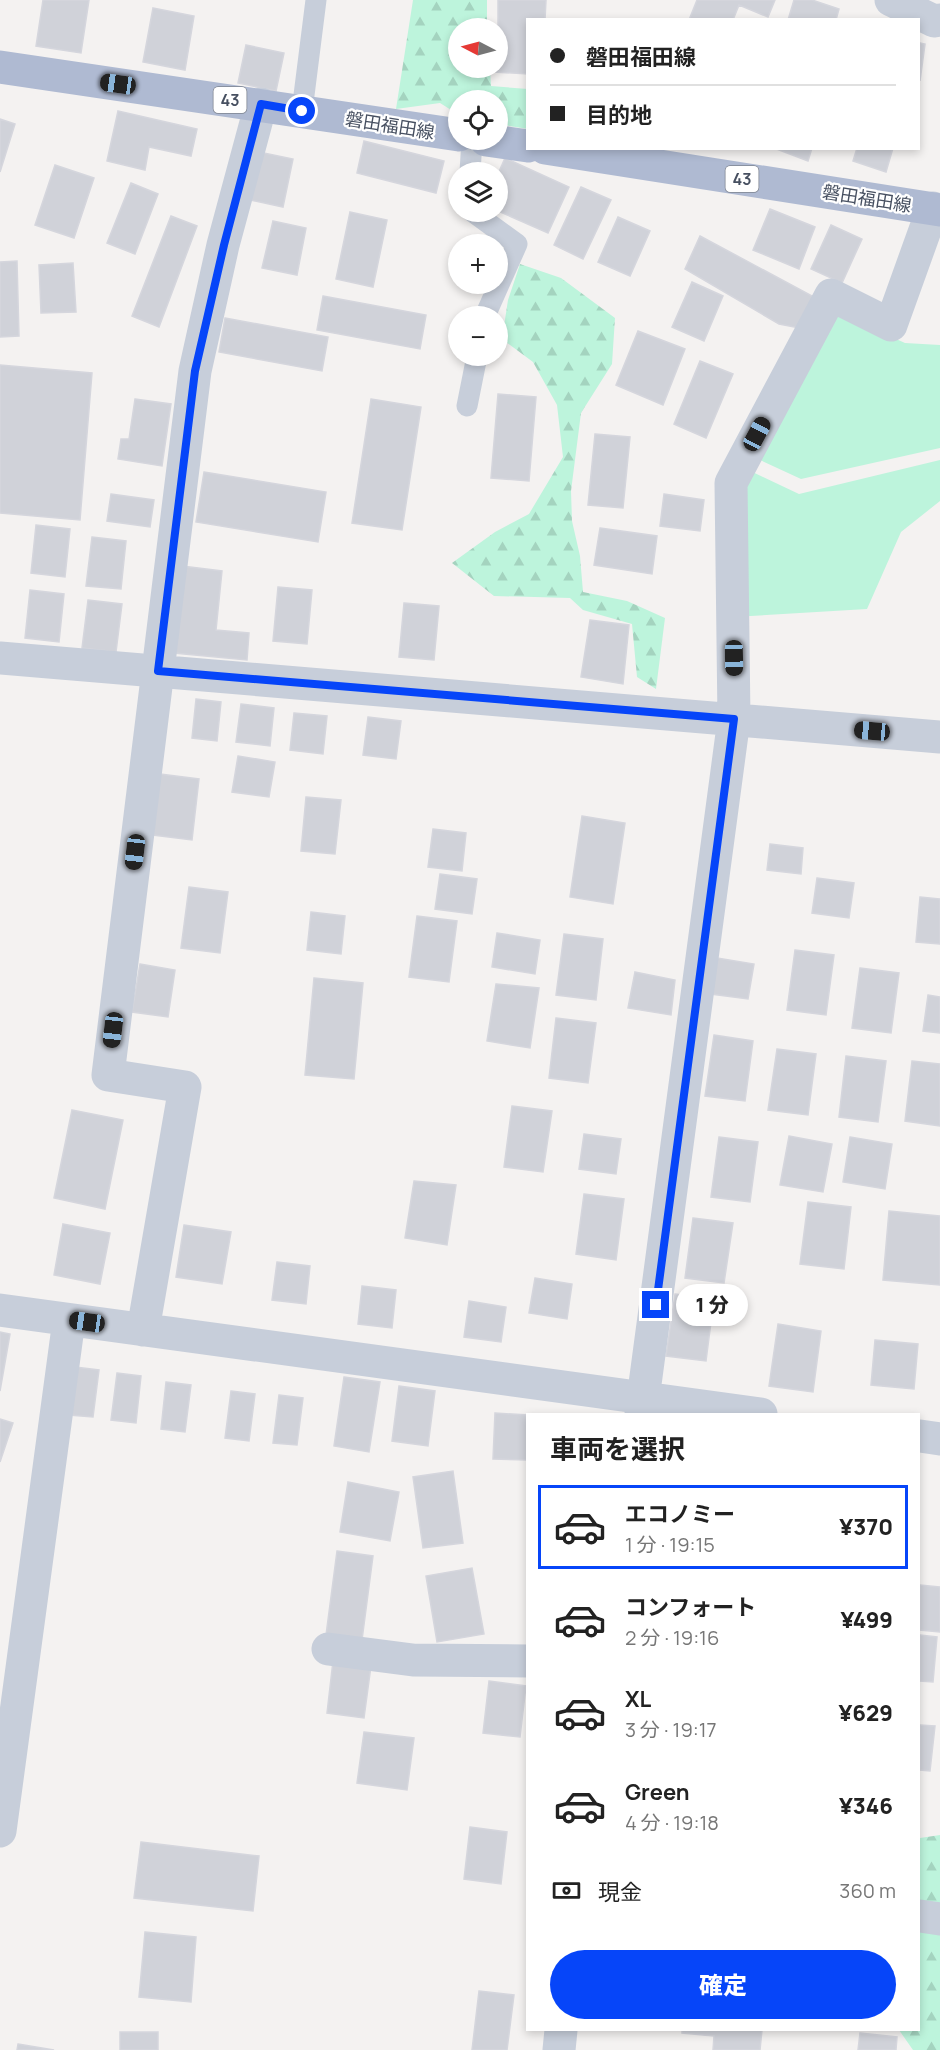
<!DOCTYPE html>
<html lang="ja">
<meta charset="utf-8">
<style>
body{margin:0;font-family:Manrope,"Noto Sans JP",sans-serif;background:#f6f6f6;color:#222;height:100vh;display:flex;flex-direction:column;font-size:22px;white-space:nowrap}
*{box-sizing:border-box;margin:0}
p{font-size:20px;color:#767676}
.icon{flex:none;width:33px;height:33px;fill:none;stroke:currentColor;stroke-width:2;stroke-linecap:round;stroke-linejoin:round}
.map{position:relative;flex:1;overflow:hidden}
.drawer{position:absolute;left:526px;top:1413px;width:394px;height:618px;display:flex;flex-direction:column;background:#fff;border-radius:0px;box-shadow:0 3px 9px #0003}
.drawer>*{flex:none}
.hud{position:absolute;left:526px;top:18px;width:394px;height:132px;border-radius:0px;box-shadow:0 3px 9px #0003;display:grid;align-content:center;height:132px;padding:0 24px;background:#fff}
.needle{width:39px;rotate:276deg}
.buttons{position:absolute;left:448px;top:18px;display:grid;gap:12px}
.buttons a{display:grid;place-items:center;width:60px;height:60px;border-radius:50%;background:#fff;box-shadow:0 3px 9px #0003;font-size:30px}
.end{position:absolute;width:27px;height:27px;margin:-14px;border:8px solid #0645f9;background:#fff;box-shadow:0 0 0 3px #fff}
.from{border-radius:50%}
.bubble{position:absolute;height:42px;border-radius:21px;background:#fff;box-shadow:0 3px 9px #0003;font-size:20px;font-weight:800;line-height:42px;text-align:center}
.car{position:absolute;width:18px;height:36px;margin:-18px -9px;border-radius:8px;box-shadow:0 0 4px 2px #0007;background:linear-gradient(#222 24%,#8ab4d8 0 40%,#222 0 76%,#8ab4d8 0 86%,#222 0)}
.hud b{display:flex;align-items:center;gap:21px;height:57px;font-size:22px}
.hud b+b{border-top:2px solid #e0e0e0}
.hud i{width:15px;height:15px;background:#222}
ul{padding:0;list-style:none}
li{display:flex;align-items:center;gap:18px;height:84px;margin:0 12px 9px;padding:0 12px;border:3px solid transparent;border-radius:0px}
li div{flex:1}
li b{display:block;font-size:22px}
li em{font-style:normal;font-weight:800}
li.on{border-color:#0645f9}
li>.icon{width:54px;height:54px;stroke-width:1.5}
h2{padding:0 24px;font-size:27px;line-height:72px}
.pay{display:flex;align-items:center;gap:15px;height:66px;padding:0 24px;font-size:22px}
.pay p{margin-inline-start:auto}
.primary-button{display:flex;gap:12px;margin-top:auto;padding:12px 24px}
.primary-button a{flex:1;height:69px;border-radius:36px;background:#0645f9;color:#fff;font-size:24px;font-weight:800;line-height:69px;text-align:center}
.map>svg:first-child{display:block}
.green{fill:#bdf4dc}
.forest{fill:url(#forest-firs)}
.building{fill:#d0d2d9;stroke:#d5d6dd;stroke-width:1.5}
.lines{fill:none;stroke-linecap:round;stroke-linejoin:round}
.lane{stroke:#c7ceda;stroke-width:21}
.street{stroke:#c7ceda;stroke-width:33}
.primary{stroke:#afbad2;stroke-width:33}
.route{stroke:#0645f9;stroke-width:8}
.labels{text-anchor:middle;dominant-baseline:central;stroke-width:4.5;stroke-linejoin:round;paint-order:stroke}
.shield{fill:#fff;stroke:#7e8490;stroke-width:1.5}
.shield-label{font-size:16px;font-weight:bold;fill:#475061}
.street-label{font-size:18px;fill:#475061;stroke:#fff}
</style>
<div class="map">
<svg width="940" height="2050" viewBox="0 0 940 2050">
<defs>
<pattern id="forest-firs" width="22" height="20" patternUnits="userSpaceOnUse" patternTransform="scale(1.5)"><rect width="22" height="20" fill="#bdf4dc"/><path d="M5 1l3.5 6h-7zM16 11l3.5 6h-7z" fill="#a4d3bf"/></pattern>
</defs>
<rect width="100%" height="100%" fill="#f4f2f1"/>
<path class="green" d="M838,313L905,343L940,345V448L801,479L747,454Z
M940,460V501L901,532L867,609L733,617L740,466L799,494Z"/>
<path class="forest" d="M413,0H487V28H459V68H490L491,86L528,89V129L498,124V100H459V115L440,103L396,109Z
M520,264L561,278L615,318L612,364L581,413L571,491L572,521L580,556L583,592L627,601L665,618L656,689L637,677L632,624L583,610L570,598L494,596L452,563L495,532L529,514L563,457L557,405L533,362L502,339L508,300Z
M940,1835V2050H913L899,2030H920V1838Z"/>
<path class="building" d="M43,0H89L81,53L36,46Z
M498,0H546L545,20H528V74L493,72L494,68H498Z
M697,0H775L768,17L739,5L733,20H689Z
M794,0H812L839,9L836,20H788Z
M153,8L194,16L185,70L143,62Z
M920,43L925,44L920,81Z
M246,45L284,53L276,91L238,83Z
M118,111L197,129L191,156L149,147L145,170L107,161Z
M0,119L15,124L0,172Z
M364,141L444,161L436,193L357,173Z
M774,148H812L808,161Z
M857,148H893L886,172L853,161Z
M259,152L293,159L283,207L250,200Z
M505,158L569,187L548,233L498,211V174Z
M55,165L94,178L74,238L35,225Z
M131,183L158,194L135,254L107,243Z
M581,187L611,200L583,259L554,245Z
M770,209L815,227L799,269L753,250Z
M350,212L387,220L373,287L336,279Z
M171,216L197,226L159,327L132,316Z
M618,217L650,231L630,276L598,262Z
M273,221L306,228L297,275L262,268Z
M831,225L862,239L842,283L811,269Z
M700,236L814,297L799,328L779,324L685,269Z
M17,261L19,336L0,337V262Z
M73,263L76,312L41,313L39,265Z
M692,282L723,296L704,341L672,327Z
M323,296L426,315L420,349L317,330Z
M225,318L328,337L322,371L219,352Z
M638,331L685,349L663,405L616,385Z
M700,361L733,374L706,438L674,424Z
M0,365L92,373L80,520L0,513Z
M498,394L536,397L529,481L491,478Z
M135,399L171,404L162,466L118,459L121,439H129Z
M371,399L421,407L402,530L352,523Z
M595,434L630,437L623,508L588,505Z
M204,472L326,492L318,542L196,522Z
M111,494L154,500L150,527L107,521Z
M664,494L704,500L700,531L660,526Z
M36,525L70,529L65,577L31,573Z
M600,528L657,536L652,574L594,565Z
M92,537L126,541L121,589L86,586Z
M182,566L222,571L216,630L249,633L247,660L174,653Z
M278,587L312,590L307,644L273,641Z
M30,590L64,594L59,642L25,638Z
M88,600L122,604L116,652L82,648Z
M404,603L439,606L434,660L399,657Z
M590,620L629,625L623,684L581,677Z
M196,699L221,702L217,741L192,738Z
M241,704L274,708L270,746L236,742Z
M294,713L327,716L323,754L290,750Z
M368,717L401,721L396,759L363,755Z
M238,756L275,762L269,797L232,792Z
M160,774L199,779L192,840L153,835Z
M306,797L341,800L335,854L301,851Z
M582,816L625,823L613,904L570,897Z
M433,829L466,833L462,871L428,867Z
M770,844L803,848L801,874L767,870Z
M440,874L477,879L472,914L435,909Z
M817,878L854,883L849,918L812,913Z
M189,887L228,892L220,953L181,948Z
M920,897L940,899V944L916,942Z
M311,912L345,916L341,954L307,950Z
M417,916L457,921L449,982L409,977Z
M497,933L540,940L535,974L492,967Z
M564,934L603,939L596,1000L556,995Z
M795,950L834,955L826,1015L787,1010Z
M717,958L754,964L748,999L711,994Z
M140,964L175,970L168,1017L132,1012Z
M860,968L899,973L891,1033L852,1028Z
M635,972L675,980L671,1015L628,1008Z
M314,978L363,983L354,1079L305,1075Z
M496,984L539,988L530,1048L487,1041Z
M928,995L940,997V1033L923,1031Z
M556,1018L596,1023L588,1083L549,1078Z
M714,1035L753,1041L745,1101L705,1096Z
M777,1049L816,1054L808,1115L768,1110Z
M846,1056L886,1061L878,1122L839,1117Z
M912,1061L940,1064V1126L905,1121Z
M512,1106L552,1111L543,1172L504,1167Z
M72,1110L123,1120L105,1209L54,1198Z
M584,1134L621,1139L616,1174L579,1169Z
M789,1136L832,1144L823,1192L780,1185Z
M719,1137L758,1142L750,1202L711,1197Z
M850,1137L892,1144L885,1189L843,1182Z
M414,1181L456,1185L447,1245L405,1238Z
M584,1194L624,1199L616,1260L576,1254Z
M808,1202L851,1207L844,1269L800,1264Z
M889,1211L940,1216V1285L883,1280Z
M693,1218L733,1223L724,1283L685,1278Z
M63,1224L110,1233L100,1284L54,1275Z
M184,1225L231,1232L222,1284L176,1277Z
M277,1262L310,1266L306,1304L272,1300Z
M535,1278L572,1284L567,1319L529,1313Z
M362,1286L396,1290L392,1328L358,1324Z
M675,1294L714,1299L706,1361L666,1356Z
M469,1301L506,1307L501,1342L464,1337Z
M778,1324L821,1331L813,1392L769,1386Z
M0,1332L10,1334L0,1391Z
M875,1340L918,1344L914,1389L871,1385Z
M75,1367L99,1370L93,1417L69,1415Z
M117,1373L141,1376L136,1423L111,1420Z
M344,1377L380,1382L369,1452L334,1446Z
M166,1382L191,1385L185,1432L161,1429Z
M399,1386L435,1391L428,1446L392,1441Z
M231,1391L255,1394L249,1441L225,1438Z
M279,1395L303,1398L297,1445L273,1443Z
M495,1413L528,1415V1460L493,1459Z
M0,1419L13,1423L0,1462Z
M453,1471L463,1543L423,1548L413,1477Z
M348,1482L399,1492L390,1541L340,1532Z
M337,1551L373,1556L362,1640L326,1635Z
M472,1568L484,1634L437,1642L426,1576Z
M920,1585L940,1587V1632L920,1630Z
M920,1635L937,1637L933,1682L920,1681Z
M333,1661L371,1666L364,1718L327,1713Z
M489,1681L526,1686L520,1737L483,1733Z
M920,1725L935,1726L930,1771L920,1770Z
M364,1732L414,1738L407,1790L357,1783Z
M470,1827L507,1832L501,1884L464,1879Z
M141,1842L259,1856L253,1911L134,1898Z
M145,1932L196,1937L191,2002L139,1997Z
M479,1991L514,1995L507,2050H472Z
M682,2030H762L760,2050H713L714,2036L682,2033Z
M120,2032H158V2050H120Z
M860,2033L897,2037L896,2050H858Z
M18,2044L54,2050H17Z"/>
<g class="lines">
<path class="lane" d="M302,111L316,0
M470,172L472,140
M473,212L517,244L485,316
M467,406L477,356"/>
<path class="street" d="M891,0L934,21L940,20
M0,658L940,737
M0,1310L761,1414
M143,1330L185,1087L108,1075L195,371L223,245L261,104
M641,1414L734,719L731,483L831,295L891,325L933,208
M920,1436L940,1439
M328,1649L413,1660L528,1661
M0,1831L69,1320
M920,1916L940,1919
M559,2050L561,2030"/>
<path class="primary" d="M0,67L459,135
M486,140L528,146
M545,148L940,210"/>
</g>
<g class="lines">
<path class="route" d="M302,111L261,104L224,245L195,371L158,671L734,719L656,1305"/>
</g>
<g class="labels">
<g class="shield">
<rect x="213.5" y="87" width="33" height="26" rx="4.5"/>
<rect x="725.5" y="166" width="33" height="26" rx="4.5"/>
</g>
<g class="shield-label">
<text x="230" y="100">43</text>
<text x="742" y="179">43</text>
</g>
<g class="street-label">
<text transform="translate(390 125) rotate(9)">磐田福田線</text>
<text transform="translate(867 198) rotate(9)">磐田福田線</text>
</g>
</g>
</svg>
<div class="buttons">
<a><svg class="needle" viewBox="-14 -14 28 28"><path d="M0-13l5 13h-10z" fill="#e53935"/><path d="M0 13l5-13h-10z" fill="#767676"/></svg></a>
<a><svg class="icon" aria-label="locate" viewBox="0 0 24 24"><circle cx="12" cy="12" r="6"/><path d="M12 2v4M12 18v4M2 12h4M18 12h4"/></svg></a>
<a><svg class="icon" aria-label="layers" viewBox="0 0 24 24"><path d="M12 4l9 5-9 5-9-5zM3 14l9 5 9-5"/></svg></a>
<a>+</a>
<a>−</a>
</div>
<i class="end from" style="left:302px;top:111px"></i>
<i class="end" style="left:656px;top:1305px"></i>
<div class="bubble" style="left:676px;top:1284px;width:72px">1 分</div>
<i class="car" style="left:118px;top:84px;rotate:278deg"></i>
<i class="car" style="left:757px;top:434px;rotate:28deg"></i>
<i class="car" style="left:734px;top:658px;rotate:179deg"></i>
<i class="car" style="left:872px;top:731px;rotate:275deg"></i>
<i class="car" style="left:135px;top:852px;rotate:187deg"></i>
<i class="car" style="left:113px;top:1030px;rotate:187deg"></i>
<i class="car" style="left:87px;top:1322px;rotate:278deg"></i>
<div class="hud">
<b><i class="from"></i>磐田福田線</b>
<b><i></i>目的地</b>
</div>
<section class="drawer">
<h2>車両を選択</h2>
<ul>
<li class="on"><svg class="icon" aria-label="car" viewBox="0 0 24 24"><path d="M5 17H2v-5l4-1 3-4h7l3 4 3 1v5h-3M9 17h6M6 11h13"/><circle cx="7" cy="17" r="2"/><circle cx="17" cy="17" r="2"/></svg><div><b>エコノミー</b><p>1 分 · 19:15</p></div><em>¥370</em></li>
<li><svg class="icon" aria-label="car" viewBox="0 0 24 24"><path d="M5 17H2v-5l4-1 3-4h7l3 4 3 1v5h-3M9 17h6M6 11h13"/><circle cx="7" cy="17" r="2"/><circle cx="17" cy="17" r="2"/></svg><div><b>コンフォート</b><p>2 分 · 19:16</p></div><em>¥499</em></li>
<li><svg class="icon" aria-label="car" viewBox="0 0 24 24"><path d="M5 17H2v-5l4-1 3-4h7l3 4 3 1v5h-3M9 17h6M6 11h13"/><circle cx="7" cy="17" r="2"/><circle cx="17" cy="17" r="2"/></svg><div><b>XL</b><p>3 分 · 19:17</p></div><em>¥629</em></li>
<li><svg class="icon" aria-label="car" viewBox="0 0 24 24"><path d="M5 17H2v-5l4-1 3-4h7l3 4 3 1v5h-3M9 17h6M6 11h13"/><circle cx="7" cy="17" r="2"/><circle cx="17" cy="17" r="2"/></svg><div><b>Green</b><p>4 分 · 19:18</p></div><em>¥346</em></li>
</ul>
<div class="pay"><svg class="icon" aria-label="cash" viewBox="0 0 24 24"><path d="M3 7h18v10H3z"/><circle cx="12" cy="12" r="2"/></svg>現金<p>360 m</p></div>
<div class="primary-button"><a>確定</a></div>
</section>
</div>
